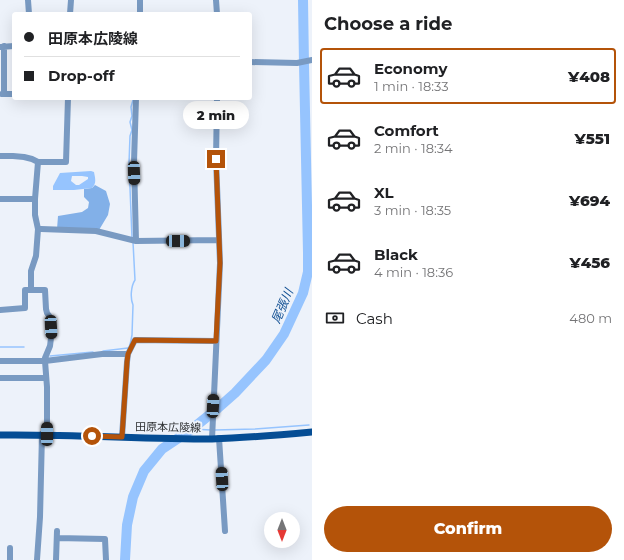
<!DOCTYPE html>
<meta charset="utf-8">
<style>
body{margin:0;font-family:Montserrat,"Noto Sans JP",sans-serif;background:#f6f6f6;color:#202124;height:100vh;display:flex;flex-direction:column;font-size:15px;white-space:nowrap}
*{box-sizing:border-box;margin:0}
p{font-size:13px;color:#757577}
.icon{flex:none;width:22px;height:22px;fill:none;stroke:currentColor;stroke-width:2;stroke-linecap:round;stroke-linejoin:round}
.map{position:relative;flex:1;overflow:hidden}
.side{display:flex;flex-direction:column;background:#fff;width:312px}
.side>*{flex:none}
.top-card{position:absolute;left:12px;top:12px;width:240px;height:88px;border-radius:4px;box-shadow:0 4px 16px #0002;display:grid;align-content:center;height:88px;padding:0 12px;background:#fff}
.needle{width:26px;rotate:180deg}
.buttons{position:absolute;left:264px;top:512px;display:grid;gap:8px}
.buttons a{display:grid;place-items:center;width:36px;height:36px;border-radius:50%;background:#fff;box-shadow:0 4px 16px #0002;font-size:20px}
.end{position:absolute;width:18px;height:18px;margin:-9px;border:5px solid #b45309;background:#fff;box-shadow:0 0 0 2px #fff}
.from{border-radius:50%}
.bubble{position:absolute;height:28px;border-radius:14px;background:#fff;box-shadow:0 4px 16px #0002;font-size:13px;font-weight:800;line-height:28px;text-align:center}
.car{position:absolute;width:12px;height:24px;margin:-12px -6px;border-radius:5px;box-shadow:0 0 3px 1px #0007;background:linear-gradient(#222 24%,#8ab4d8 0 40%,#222 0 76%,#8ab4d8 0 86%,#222 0)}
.top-card b{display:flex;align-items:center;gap:14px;height:38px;font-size:15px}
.top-card b+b{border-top:1px solid #e0e0e0}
.top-card i{width:10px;height:10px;background:#202124}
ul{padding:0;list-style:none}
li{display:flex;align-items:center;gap:12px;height:56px;margin:0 8px 6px;padding:0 4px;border:2px solid transparent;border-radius:4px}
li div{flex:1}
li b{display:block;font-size:15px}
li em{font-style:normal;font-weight:800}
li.on{border-color:#b45309}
li>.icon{width:36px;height:36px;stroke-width:1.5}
h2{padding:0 12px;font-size:18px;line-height:48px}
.pay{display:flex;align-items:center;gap:10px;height:44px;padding:0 12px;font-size:15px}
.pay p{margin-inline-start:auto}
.primary-button{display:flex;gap:8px;margin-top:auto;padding:8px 12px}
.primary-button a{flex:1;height:46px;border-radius:24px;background:#b45309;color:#fff;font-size:16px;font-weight:800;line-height:46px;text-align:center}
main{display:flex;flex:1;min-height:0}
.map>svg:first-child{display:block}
.forest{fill:#82b0e8}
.water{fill:#96c4fe;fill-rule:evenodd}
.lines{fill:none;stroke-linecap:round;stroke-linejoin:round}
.stream{stroke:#96c4fe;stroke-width:1.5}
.river{stroke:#96c4fe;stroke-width:10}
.minor{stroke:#799ac2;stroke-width:6}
.major{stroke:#054d94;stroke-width:7}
.route{stroke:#b45309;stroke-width:5}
.labels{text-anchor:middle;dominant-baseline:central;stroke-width:4;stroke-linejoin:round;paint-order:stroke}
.street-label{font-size:11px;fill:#2d2f31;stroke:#edf2fa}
.water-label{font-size:12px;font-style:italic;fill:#125093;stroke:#edf2fa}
</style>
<main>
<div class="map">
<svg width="312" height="560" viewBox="0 0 312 560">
<rect width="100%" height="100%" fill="#edf2fa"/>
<path class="forest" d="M95,185L106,191L110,204L108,215L99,230L57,229L58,216L82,212L88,208L89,202L84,197V189L92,188Z"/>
<path class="water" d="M91,171L94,172C95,178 97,183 92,188L74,190H53V186L60,173ZM72,176H82L88,177V179L79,185H76L71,181Z"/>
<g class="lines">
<path class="stream" d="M132,238L129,163L130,136L132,130L130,122L132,116L131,107L133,100
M130,345L132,335L133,305C130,298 131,286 135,280L133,242
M0,347H24
M103,351L128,348
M50,356L93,352
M192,429L211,430
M215,430L255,429L309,425"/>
<path class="river" d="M125,560L127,525L133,497L144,471L162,449L192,429L218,408L235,393L266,360L284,334L303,293L308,272V253L304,64L303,0"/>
<path class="minor" d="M28,0L29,14
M216,0L217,14
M70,14L71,0
M140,14V0
M4,46V94
M0,47L14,46
M250,62L297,63L312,60
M2,94H14
M0,156H13L24,157L32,159L38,162H66L68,98
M0,199H35
M41,229L96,231L136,241L219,240
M136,241L134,162L136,98
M31,290V271L36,256L38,229L35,215V199L38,162
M0,310L25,308V290H45L46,309L47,313L50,317L51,338L50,346L45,358V361L47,387V434
M0,361H45L102,354H128
M0,378H46
M122,437L127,362L128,354L135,340L216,341
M219,438L225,531
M212,439L220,263L216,159L217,98
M57,538L105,539L106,560
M10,560V548
M37,560L40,517L42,434
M56,560L57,531"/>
<path class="major" d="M0,435C71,434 141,439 212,439C245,438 279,435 312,432"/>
</g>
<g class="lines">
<path class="route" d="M92,436L122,437L127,362L128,354L135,340L216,341L220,263L216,159"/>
</g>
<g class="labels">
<g class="street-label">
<text transform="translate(168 427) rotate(1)">田原本広陵線</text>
</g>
<g class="water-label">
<text transform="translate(282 306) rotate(-67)">尾張川</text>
</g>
</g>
</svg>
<div class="buttons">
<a><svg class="needle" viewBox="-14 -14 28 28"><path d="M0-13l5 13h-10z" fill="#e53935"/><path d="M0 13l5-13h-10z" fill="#757577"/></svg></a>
</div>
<i class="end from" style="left:92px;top:436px"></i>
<i class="end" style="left:216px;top:159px"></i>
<div class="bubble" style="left:183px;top:101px;width:66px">2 min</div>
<i class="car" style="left:134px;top:173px;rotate:178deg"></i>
<i class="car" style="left:178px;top:241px;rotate:90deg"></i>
<i class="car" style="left:51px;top:327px;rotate:177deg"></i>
<i class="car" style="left:213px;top:406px;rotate:3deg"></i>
<i class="car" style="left:47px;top:434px;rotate:0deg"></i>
<i class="car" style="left:222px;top:479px;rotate:357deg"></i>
<div class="top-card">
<b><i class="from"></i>田原本広陵線</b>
<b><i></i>Drop-off</b>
</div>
</div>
<section class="side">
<h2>Choose a ride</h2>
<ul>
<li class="on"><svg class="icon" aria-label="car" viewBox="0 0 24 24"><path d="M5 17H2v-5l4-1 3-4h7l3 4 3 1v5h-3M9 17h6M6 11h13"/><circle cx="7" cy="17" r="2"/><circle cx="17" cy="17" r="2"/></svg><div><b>Economy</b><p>1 min · 18:33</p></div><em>¥408</em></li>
<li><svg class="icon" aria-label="car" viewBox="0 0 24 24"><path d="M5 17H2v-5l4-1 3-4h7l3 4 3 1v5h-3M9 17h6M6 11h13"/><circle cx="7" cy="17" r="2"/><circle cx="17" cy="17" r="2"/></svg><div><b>Comfort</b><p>2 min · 18:34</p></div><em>¥551</em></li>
<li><svg class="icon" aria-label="car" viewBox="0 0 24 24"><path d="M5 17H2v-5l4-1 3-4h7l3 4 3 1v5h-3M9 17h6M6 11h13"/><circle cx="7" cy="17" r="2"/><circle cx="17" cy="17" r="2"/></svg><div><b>XL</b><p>3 min · 18:35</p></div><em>¥694</em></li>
<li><svg class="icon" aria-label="car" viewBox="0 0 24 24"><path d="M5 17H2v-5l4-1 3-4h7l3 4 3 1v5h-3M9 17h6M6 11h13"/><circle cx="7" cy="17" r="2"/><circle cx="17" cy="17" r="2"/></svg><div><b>Black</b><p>4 min · 18:36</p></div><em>¥456</em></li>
</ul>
<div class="pay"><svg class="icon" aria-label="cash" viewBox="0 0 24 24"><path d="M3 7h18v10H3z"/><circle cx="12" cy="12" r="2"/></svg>Cash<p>480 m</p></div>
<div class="primary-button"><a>Confirm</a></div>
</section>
</main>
